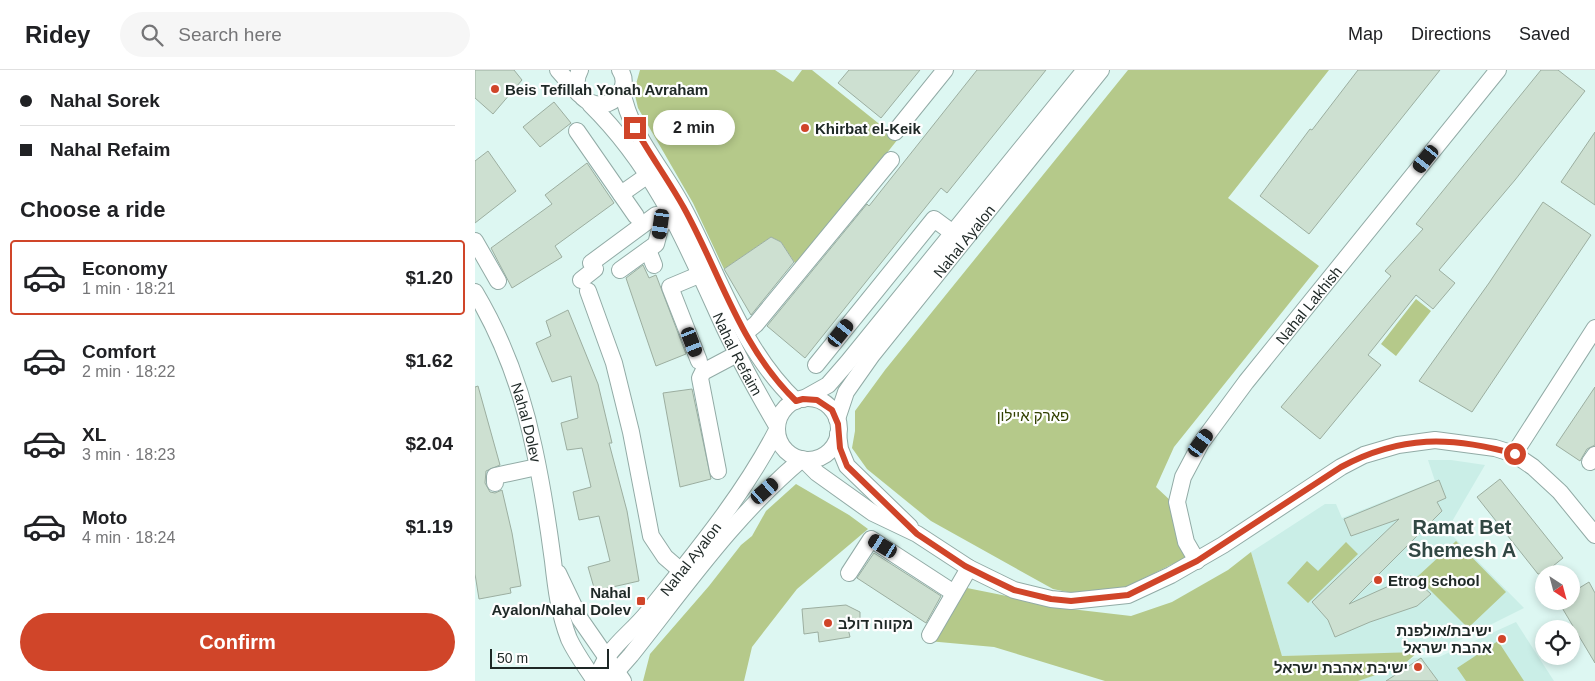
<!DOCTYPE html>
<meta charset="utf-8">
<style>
body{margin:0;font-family:Helvetica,"Noto Sans Hebrew",sans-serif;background:#f6f6f6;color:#202124;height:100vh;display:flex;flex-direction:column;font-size:19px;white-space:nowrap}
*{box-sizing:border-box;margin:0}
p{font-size:16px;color:#757577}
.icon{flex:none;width:28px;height:28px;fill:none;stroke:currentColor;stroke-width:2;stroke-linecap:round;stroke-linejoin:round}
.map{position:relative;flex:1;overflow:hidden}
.side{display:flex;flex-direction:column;background:#fff;width:475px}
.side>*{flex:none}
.guide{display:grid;align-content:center;height:110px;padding:0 20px;background:#fff}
.needle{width:32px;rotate:144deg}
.controls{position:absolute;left:1060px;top:495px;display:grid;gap:10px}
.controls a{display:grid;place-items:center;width:45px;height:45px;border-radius:50%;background:#fff;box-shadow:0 2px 8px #0003;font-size:25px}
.scale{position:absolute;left:15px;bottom:12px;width:119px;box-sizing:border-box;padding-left:5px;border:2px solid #1e2826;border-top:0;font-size:14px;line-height:18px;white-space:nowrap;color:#1e2826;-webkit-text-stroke:4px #fefefe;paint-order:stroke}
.end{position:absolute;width:22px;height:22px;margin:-11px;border:6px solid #d04529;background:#fff;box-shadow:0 0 0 2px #fff}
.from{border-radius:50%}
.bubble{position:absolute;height:35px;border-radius:18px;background:#fff;box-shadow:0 2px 8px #0003;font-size:16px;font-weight:800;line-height:35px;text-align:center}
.car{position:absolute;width:15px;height:30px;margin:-15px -8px;border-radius:6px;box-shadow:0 0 4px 1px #0007;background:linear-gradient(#222 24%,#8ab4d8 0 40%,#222 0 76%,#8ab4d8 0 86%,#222 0)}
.guide b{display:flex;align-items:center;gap:18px;height:48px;font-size:19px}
.guide b+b{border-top:1px solid #e0e0e0}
.guide i{width:12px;height:12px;background:#202124}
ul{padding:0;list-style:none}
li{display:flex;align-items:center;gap:15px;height:75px;margin:0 10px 8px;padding:0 10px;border:2px solid transparent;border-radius:5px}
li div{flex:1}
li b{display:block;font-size:19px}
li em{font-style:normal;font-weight:800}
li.current{border-color:#d04529}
li>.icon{width:45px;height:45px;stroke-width:1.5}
h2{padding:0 20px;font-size:22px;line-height:60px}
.primary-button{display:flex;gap:10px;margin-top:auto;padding:10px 20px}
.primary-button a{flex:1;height:58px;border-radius:30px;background:#d04529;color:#fff;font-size:20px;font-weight:800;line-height:58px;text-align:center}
header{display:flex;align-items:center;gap:30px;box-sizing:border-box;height:70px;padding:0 25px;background:#fff;border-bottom:1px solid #e0e0e0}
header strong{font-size:24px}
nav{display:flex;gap:28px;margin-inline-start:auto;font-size:18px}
.search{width:350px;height:45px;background:#f6f6f6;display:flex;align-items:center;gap:12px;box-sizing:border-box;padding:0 18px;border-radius:28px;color:#757577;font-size:19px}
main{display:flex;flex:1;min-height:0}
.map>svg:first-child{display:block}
.built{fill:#caeee7}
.green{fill:#b5c98a}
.building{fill:#cde0d1;stroke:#9caea0}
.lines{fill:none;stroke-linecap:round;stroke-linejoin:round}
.minor-casing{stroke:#92aba6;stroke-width:18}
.minor{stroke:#fff;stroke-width:16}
.route{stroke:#d04529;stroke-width:6}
.poi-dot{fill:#d04529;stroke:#fefefe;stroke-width:2}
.labels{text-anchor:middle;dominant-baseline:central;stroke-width:4.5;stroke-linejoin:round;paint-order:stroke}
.poi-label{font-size:15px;font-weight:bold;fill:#1e2826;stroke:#fefefe;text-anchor:start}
.street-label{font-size:15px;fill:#1e2826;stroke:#fefefe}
.park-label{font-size:15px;fill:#324000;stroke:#fefefe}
.district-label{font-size:20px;font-weight:bold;fill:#314743;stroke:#fefefe}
</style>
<header>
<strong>Ridey</strong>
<div class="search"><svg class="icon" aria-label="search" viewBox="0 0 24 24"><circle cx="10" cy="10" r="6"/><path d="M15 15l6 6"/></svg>Search here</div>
<nav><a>Map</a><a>Directions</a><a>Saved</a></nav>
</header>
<main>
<section class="side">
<div class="guide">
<b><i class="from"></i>Nahal Sorek</b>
<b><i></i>Nahal Refaim</b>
</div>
<h2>Choose a ride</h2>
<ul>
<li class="current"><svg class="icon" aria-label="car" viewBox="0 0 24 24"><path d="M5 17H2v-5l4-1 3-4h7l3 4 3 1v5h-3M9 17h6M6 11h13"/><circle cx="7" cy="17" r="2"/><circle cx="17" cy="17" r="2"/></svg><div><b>Economy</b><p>1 min · 18:21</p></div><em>$1.20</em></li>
<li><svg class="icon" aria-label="car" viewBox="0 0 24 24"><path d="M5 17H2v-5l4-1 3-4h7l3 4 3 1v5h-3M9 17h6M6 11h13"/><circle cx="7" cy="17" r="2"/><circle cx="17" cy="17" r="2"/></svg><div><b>Comfort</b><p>2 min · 18:22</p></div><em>$1.62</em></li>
<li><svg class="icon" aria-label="car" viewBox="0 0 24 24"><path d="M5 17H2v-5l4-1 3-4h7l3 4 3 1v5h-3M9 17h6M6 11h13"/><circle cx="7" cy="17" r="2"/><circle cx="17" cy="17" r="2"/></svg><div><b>XL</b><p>3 min · 18:23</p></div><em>$2.04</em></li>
<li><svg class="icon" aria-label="car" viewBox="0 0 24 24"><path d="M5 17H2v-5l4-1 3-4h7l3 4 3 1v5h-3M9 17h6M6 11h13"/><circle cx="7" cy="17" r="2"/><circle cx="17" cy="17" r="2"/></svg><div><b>Moto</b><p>4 min · 18:24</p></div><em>$1.19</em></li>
</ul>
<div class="primary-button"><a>Confirm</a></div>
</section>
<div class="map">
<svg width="1120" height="611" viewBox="0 0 1120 611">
<rect width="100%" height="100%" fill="#ddf7f2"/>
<path class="built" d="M953,390H976L1010,395L972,460L1049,538L961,582L807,586L776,482L850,434H861L867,448L960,411Z
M1041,552L1079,611H882L925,596L938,588L964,587Z"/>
<path class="green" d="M165,0H300L318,12L327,0H337L423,69L322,196L306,172L296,167L249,199L218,133L163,38L159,21Z
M653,0H854L753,128L844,196L699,377L681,417L697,432L714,486L651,517L597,523L578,519L456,451L392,399L377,378L380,361V341L410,300Z
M941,229L956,241L921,286L906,274Z
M321,414L374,445L393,459L322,519L277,577L269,611H168L175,584L234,516L266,475L277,466L291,441Z
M981,471L1031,522L993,558L942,507Z
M871,472L883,484L833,533L812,513L832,491L843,501Z
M776,482L807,586L943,582L927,596L883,611H630L519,577L453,571L487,517L596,539L656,546L697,532L753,500Z
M1023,571L1049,611H991L982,598Z"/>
<path class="building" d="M0,0H39L47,10L18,44L0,28Z
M374,0H445L406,48L363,13Z
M502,0H571L472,123L466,118L330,288L292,256L392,134L394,136Z
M883,0H965L834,164L785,126L835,59L837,60Z
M1066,0H1083L1110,21L1040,110L964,200L980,213L958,239L941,225L893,285L906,295L845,369L806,337L916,206L910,201L948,159L941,154Z
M79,32L96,53L65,77L48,57Z
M1120,62V135L1086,112Z
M13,81L41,121L0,153V91Z
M112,93L139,133L80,176L87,187L37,218L16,178L77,134L70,125Z
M1068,132L1116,165L997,342L944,311L1014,213Z
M296,167L306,172L319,192L276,245L249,199Z
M168,195L174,208L181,205L211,284L181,296L151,208Z
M93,240L123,314L137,373H134L152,441L164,511L120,521L113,497L135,491L124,446L104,450L98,422L116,417L107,378L92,380L86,353L103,348L96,306L77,312L61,273L76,266L71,251Z
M3,316L25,395L11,401L10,413L15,422L20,423L27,420L37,463L46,516L35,518L36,523L4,529L0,504V317Z
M1120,317V375L1112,379L1105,391L1081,375Z
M217,319L236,409L205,417L188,323Z
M1025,409L1088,488L1068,504H1063L1002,427Z
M964,410L971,428L962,432L967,441L874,534L936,506L956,524L942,536L895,552L860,567L853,550L837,532L924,449L876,466L869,449Z
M399,483L466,526L451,553L382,508Z
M1114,512L1120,523V593L1083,531H1096V523Z
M371,535L385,542V551L372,554L375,567L344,572L343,562L329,564L327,539Z
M946,588L963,611H911Z"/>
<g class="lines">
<g class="minor-casing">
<g id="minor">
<path d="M83,0L104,24"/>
<path d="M105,0C89,30 134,50 147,19C150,12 149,6 145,0"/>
<path d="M147,20C155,66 190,100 210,141C244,206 267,280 321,331"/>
<path id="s1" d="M115,34C178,96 208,166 244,246C261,284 281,320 302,356"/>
<path d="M102,61L161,146"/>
<path d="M420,62L470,0"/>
<path d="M146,124L173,105"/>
<path d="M0,171L23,211"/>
<path d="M173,180L179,195"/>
<path d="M145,200L181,174L186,155L198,145"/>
<path d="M106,210L120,199L116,193L181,145"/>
<path d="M113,221L139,293L156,362L176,466L190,487L205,500"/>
<path id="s2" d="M0,222C28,269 48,325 59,378C67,415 73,453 78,491C81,518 84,543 94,569C101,584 111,597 120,611"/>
<path d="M270,263L281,254L416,90"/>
<path d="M224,291L195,217L226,204"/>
<path d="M341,295L459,149L478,163"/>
<circle cx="333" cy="359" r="31"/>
<path d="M328,329L353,315L373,292L610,0"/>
<path id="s3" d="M362,349L371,322L397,285L626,0"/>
<path d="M363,364L365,379L372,396L435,457"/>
<path d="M1039,384L1120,258"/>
<path d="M329,390L342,403L398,443L442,464L494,498L539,520L576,529L596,531L653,525L696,505L748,475L866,397L889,385L923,375L960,370L1020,378L1039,384L1058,397L1085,422L1120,465"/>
<path d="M1115,392L1120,385"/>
<path d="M243,401L225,308L228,302L262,284"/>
<path d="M20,413V406L62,397"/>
<path id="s4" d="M722,491L711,472L702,432L708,407L726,373L771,312L1023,0"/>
<path d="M83,503L105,549L148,611"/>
<path d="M374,503L396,469L479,523"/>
<path d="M455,565L494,498"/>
<path id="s5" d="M122,611C129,579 153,567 173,542C219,484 268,426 302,360"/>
<path d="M126,611L141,602L156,585C210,517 260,445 327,389"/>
</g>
</g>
<use href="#minor" class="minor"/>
</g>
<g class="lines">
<path class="route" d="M160,58C175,85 194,111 209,138C246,205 265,277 321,331L328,329L342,330L357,340L363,354L365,378L372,396L442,464L490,496L514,508L539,520L576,529L596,531L653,525L722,491L866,397C926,365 976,366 1040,384"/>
</g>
<g class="poi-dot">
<circle cx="20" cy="19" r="5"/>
<circle cx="330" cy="58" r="5"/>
<circle cx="903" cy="510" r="5"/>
<rect x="161" y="526" width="10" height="10" rx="2.5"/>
<circle cx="353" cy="553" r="5"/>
<circle cx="1027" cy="569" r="5"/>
<circle cx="943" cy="597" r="5"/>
</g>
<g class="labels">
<g class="poi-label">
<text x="30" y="19">Beis Tefillah Yonah Avraham</text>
<text x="340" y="58">Khirbat el-Keik</text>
<text x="913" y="510">Etrog school</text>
<text x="156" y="522" text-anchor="end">Nahal<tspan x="156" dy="17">Ayalon/Nahal Dolev</tspan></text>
<text x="363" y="553">מקווה דולב</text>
<text x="1017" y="560" text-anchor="end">ישיבת/אולפנת<tspan x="1017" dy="17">אהבת ישראל</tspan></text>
<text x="933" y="597" text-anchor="end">ישיבת אהבת ישראל</text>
</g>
<g class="street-label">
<text stroke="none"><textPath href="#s3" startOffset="220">Nahal Ayalon</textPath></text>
<text stroke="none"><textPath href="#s4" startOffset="302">Nahal Lakhish</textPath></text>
<text stroke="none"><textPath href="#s1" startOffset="292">Nahal Refaim</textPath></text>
<text stroke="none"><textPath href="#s2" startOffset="141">Nahal Dolev</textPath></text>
<text stroke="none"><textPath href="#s5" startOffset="155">Nahal Ayalon</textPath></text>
</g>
<g class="park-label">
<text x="558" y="345">פארק איילון</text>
</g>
<g class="district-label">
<text x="987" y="457">Ramat Bet<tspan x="987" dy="23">Shemesh A</tspan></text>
</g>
</g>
</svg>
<div class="controls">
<a><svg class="needle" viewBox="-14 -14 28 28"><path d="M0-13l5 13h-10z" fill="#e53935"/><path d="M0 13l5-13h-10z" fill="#757577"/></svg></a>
<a><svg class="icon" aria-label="locate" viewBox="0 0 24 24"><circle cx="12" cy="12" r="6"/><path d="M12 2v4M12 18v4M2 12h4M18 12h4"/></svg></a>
</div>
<div class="scale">50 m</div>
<i class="end from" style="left:1040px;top:384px"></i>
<i class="end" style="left:160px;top:58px"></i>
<div class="bubble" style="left:178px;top:40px;width:82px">2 min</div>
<i class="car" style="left:951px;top:89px;rotate:219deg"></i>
<i class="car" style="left:186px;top:154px;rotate:188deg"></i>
<i class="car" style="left:366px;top:263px;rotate:39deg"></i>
<i class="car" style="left:217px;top:272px;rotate:159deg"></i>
<i class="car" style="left:726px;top:373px;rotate:36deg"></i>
<i class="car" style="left:290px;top:421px;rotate:49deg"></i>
<i class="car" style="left:408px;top:476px;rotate:301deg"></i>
</div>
</main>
